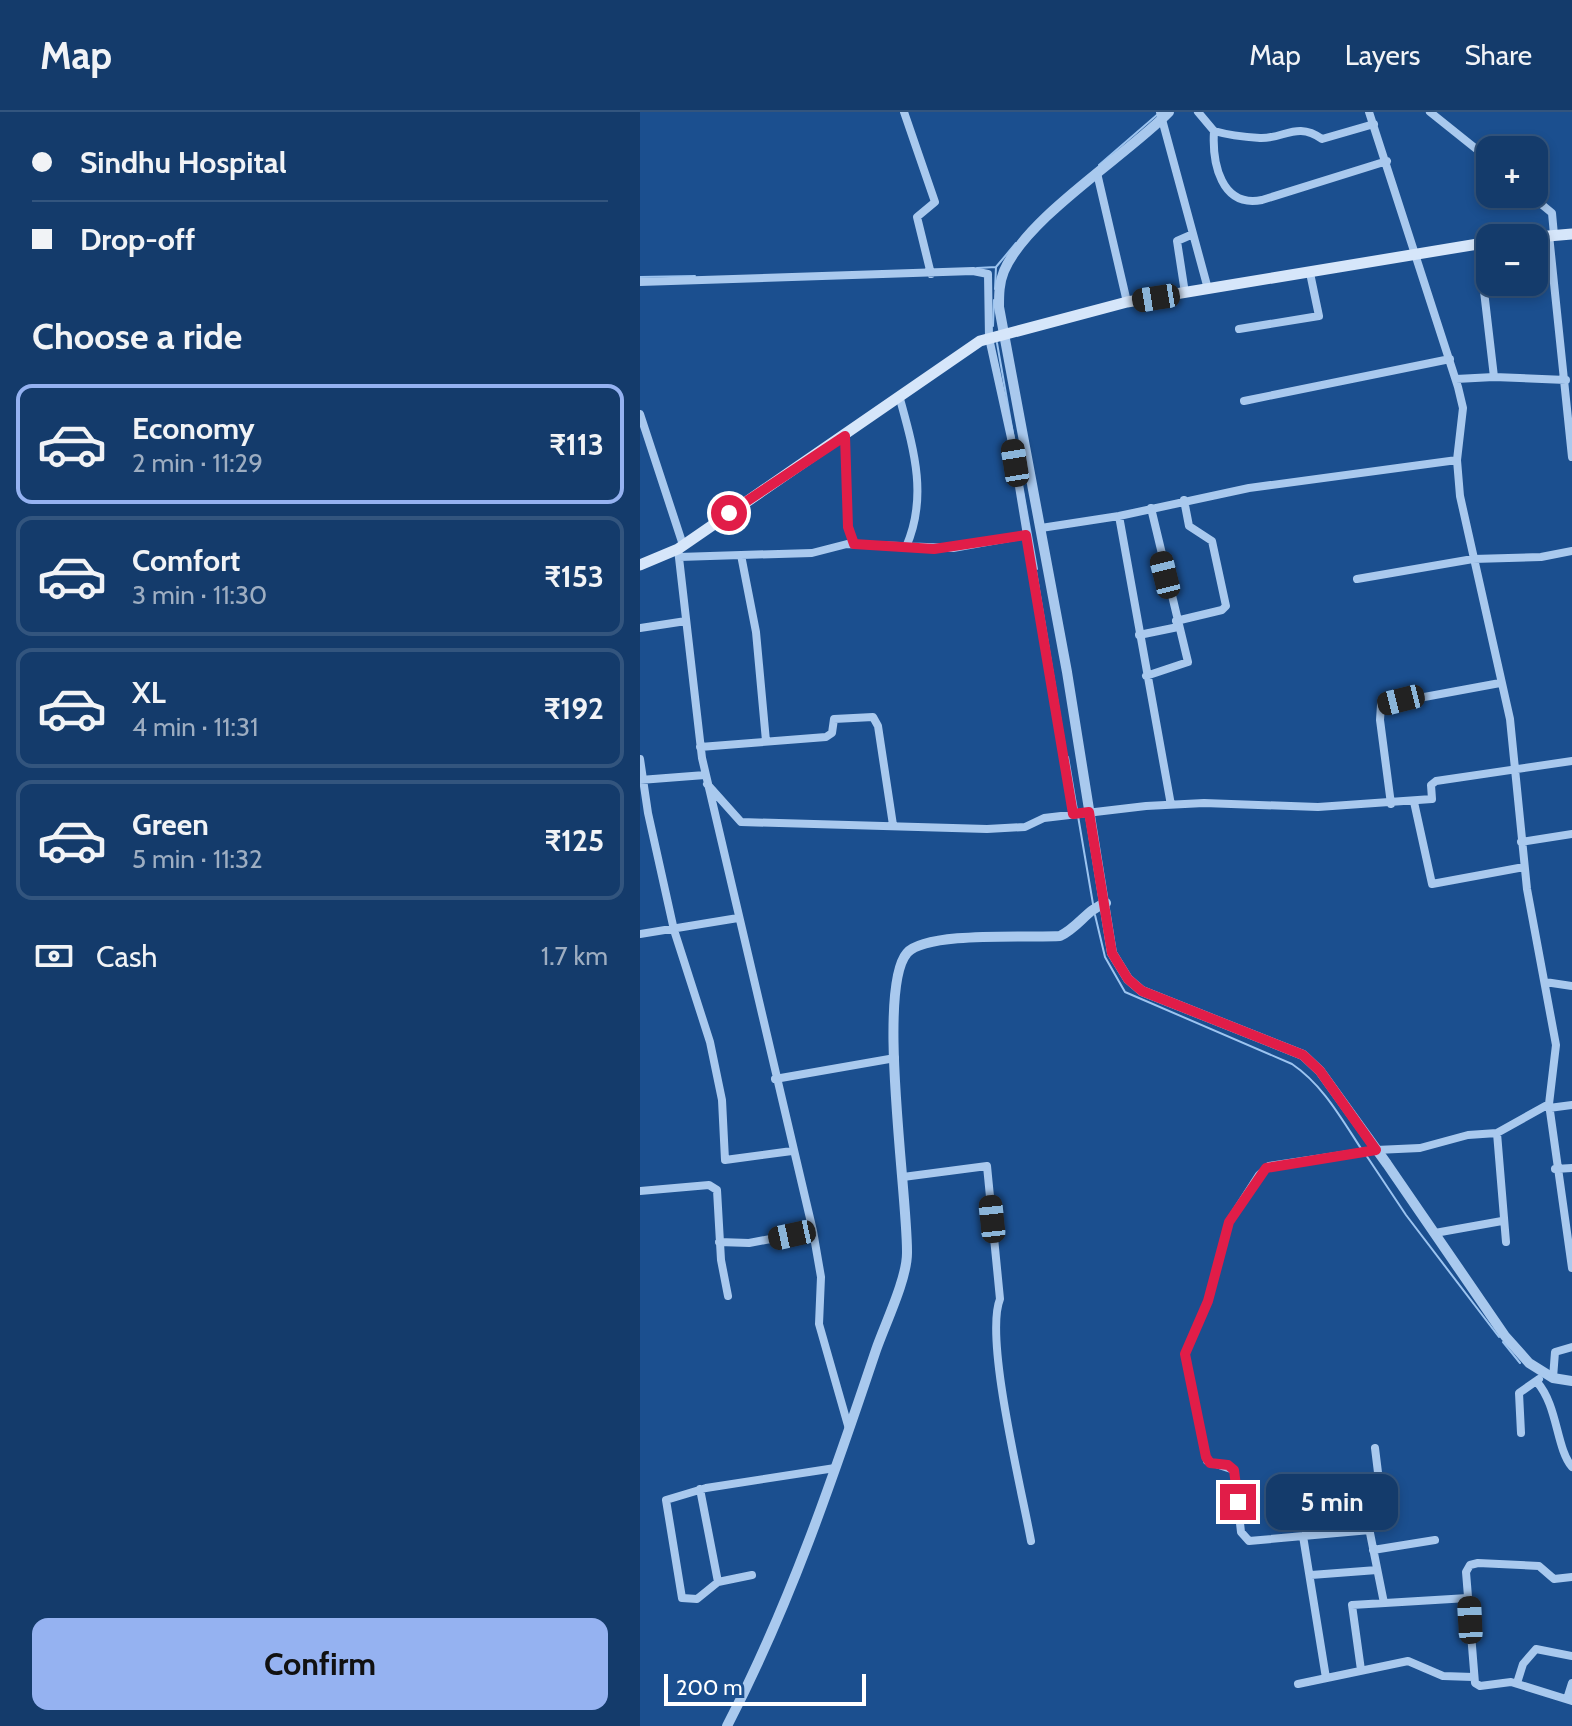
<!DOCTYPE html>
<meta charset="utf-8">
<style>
body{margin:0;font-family:Cabin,sans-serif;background:#1d4271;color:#f1f3f6;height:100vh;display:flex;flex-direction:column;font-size:30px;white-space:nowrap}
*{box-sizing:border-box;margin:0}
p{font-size:26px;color:#9dadc1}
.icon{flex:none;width:44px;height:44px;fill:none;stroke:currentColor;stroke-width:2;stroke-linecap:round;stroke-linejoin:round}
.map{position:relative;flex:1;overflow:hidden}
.side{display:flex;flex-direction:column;background:#143b6b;width:640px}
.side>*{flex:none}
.top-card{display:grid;align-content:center;height:176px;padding:0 32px;background:#143b6b}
.controls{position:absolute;left:836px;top:24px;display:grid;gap:16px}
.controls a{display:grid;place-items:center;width:72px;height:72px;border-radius:16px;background:#143b6b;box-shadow:0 4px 12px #0003,0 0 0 2px #33557e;font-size:40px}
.scale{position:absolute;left:24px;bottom:20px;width:202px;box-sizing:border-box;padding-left:8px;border:4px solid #fff;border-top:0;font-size:22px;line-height:28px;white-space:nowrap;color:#fff;-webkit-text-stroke:6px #1b4f8f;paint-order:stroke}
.end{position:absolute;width:36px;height:36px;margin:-18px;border:10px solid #e11d48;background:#fff;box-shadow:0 0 0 4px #fff}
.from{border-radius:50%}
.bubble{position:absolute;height:56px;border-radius:16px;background:#143b6b;box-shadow:0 4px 12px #0003,0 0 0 2px #33557e;font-size:26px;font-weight:700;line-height:56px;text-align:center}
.car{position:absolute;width:24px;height:48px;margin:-24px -12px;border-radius:10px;box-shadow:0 0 6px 2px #0007;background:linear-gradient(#222 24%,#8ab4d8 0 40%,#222 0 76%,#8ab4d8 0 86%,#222 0)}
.top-card b{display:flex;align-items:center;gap:28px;height:76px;font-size:30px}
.top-card b+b{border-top:2px solid #33557e}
.top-card i{width:20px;height:20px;background:#f1f3f6}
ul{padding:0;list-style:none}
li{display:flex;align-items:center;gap:24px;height:120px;margin:0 16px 12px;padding:0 16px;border:4px solid #33557e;border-radius:16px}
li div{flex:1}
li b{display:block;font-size:30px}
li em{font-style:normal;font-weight:700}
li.current{border-color:#95b2f1}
li>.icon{width:72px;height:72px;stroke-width:1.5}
h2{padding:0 32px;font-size:36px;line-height:96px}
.pay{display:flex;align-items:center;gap:20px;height:88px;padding:0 32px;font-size:30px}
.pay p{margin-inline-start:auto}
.action{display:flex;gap:16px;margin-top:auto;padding:16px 32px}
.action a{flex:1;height:92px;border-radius:16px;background:#95b2f1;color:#111;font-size:32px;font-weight:700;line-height:92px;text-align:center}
header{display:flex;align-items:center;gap:48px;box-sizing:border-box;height:112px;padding:0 40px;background:#143b6b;border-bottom:2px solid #33557e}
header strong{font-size:38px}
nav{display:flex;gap:44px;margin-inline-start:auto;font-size:28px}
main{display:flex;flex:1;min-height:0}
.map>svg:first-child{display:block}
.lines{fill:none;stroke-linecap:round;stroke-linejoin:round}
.stream{stroke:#9cc4f0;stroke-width:2}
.minor{stroke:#a9c9ee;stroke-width:8}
.tertiary{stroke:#a9c9ee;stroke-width:10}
.secondary{stroke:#d6e6fa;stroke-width:11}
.route{stroke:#e11d48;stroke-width:10}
</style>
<header>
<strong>Map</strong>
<nav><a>Map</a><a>Layers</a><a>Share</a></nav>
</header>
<main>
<section class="side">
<div class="top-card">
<b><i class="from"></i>Sindhu Hospital</b>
<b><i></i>Drop-off</b>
</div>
<h2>Choose a ride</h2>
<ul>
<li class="current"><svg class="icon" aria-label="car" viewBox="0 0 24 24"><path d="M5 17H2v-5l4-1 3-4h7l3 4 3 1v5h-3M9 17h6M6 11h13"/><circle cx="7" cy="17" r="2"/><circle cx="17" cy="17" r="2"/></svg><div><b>Economy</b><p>2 min · 11:29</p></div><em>₹113</em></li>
<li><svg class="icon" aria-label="car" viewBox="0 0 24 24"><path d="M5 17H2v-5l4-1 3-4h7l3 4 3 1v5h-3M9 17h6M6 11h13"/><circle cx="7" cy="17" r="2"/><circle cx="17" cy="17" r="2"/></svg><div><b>Comfort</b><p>3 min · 11:30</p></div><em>₹153</em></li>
<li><svg class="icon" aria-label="car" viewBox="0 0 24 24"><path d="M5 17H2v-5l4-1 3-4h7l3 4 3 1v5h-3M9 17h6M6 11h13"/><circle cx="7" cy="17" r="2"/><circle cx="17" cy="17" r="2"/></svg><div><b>XL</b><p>4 min · 11:31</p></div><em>₹192</em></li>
<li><svg class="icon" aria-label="car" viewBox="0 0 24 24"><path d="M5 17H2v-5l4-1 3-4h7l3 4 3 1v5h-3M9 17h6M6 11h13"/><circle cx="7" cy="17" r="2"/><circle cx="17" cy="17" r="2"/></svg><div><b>Green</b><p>5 min · 11:32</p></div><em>₹125</em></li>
</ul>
<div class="pay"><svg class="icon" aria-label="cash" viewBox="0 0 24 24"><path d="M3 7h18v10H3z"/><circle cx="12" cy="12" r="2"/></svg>Cash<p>1.7 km</p></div>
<div class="action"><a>Confirm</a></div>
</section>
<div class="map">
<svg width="932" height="1614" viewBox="0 0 932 1614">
<rect width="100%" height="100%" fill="#1b4f8f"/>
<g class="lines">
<path class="stream" d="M459,53L518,2
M337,156L356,155
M0,165L55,164
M355,177L356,155L376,131
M353,214L354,188
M357,231L397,457
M428,645L437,698
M438,704L453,792
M455,803L465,845L485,880L652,952C683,973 701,1006 722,1038
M726,1043L766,1103L859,1225
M863,1230L880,1251"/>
<path class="minor" d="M264,0L295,90L277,105L291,162
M520,0L568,177
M558,0L574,19C588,23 605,25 620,26C644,27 657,9 682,27L734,12
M729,0L818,275L823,296L817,348L820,384L870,607L887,777L916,933L909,992L932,1156
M790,0L850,48
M574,19C572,51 581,96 622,88L747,49
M457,61L487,190
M889,82L912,101L914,123
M909,123L932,345
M0,170L333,159L348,162L349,226L371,326L433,702
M545,181L537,129L553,122
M599,217L679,204L670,161
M854,265L926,268
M816,267L854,265L844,179
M260,287C274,338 288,385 266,435
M604,289L810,247
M0,302L43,433
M205,324L208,415L214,432
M479,404L531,693
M401,416L479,404L609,376L817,348
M38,437L62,646L173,1119L181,1165L179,1212L209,1317
M101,443L172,441L207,432L313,436L386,423
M39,445L101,443L116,520L126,629
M717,467L833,447L901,445L932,439
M536,509L582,498L586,494L572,429L549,414L544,388
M0,516L46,509
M499,523L538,515
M506,564L548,550L511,396
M60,635L186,625L192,621L194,607L233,605L238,614L253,713
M0,647L8,701L34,818L70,930L82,988L85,1048L152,1039
M0,668L65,663
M67,672L101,710L347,717L385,715L404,706L506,694L564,691L678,695L792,687L791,673L796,669L932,649
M774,690L792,772L884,755
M751,692L740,608L741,593L860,571
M881,730L932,722
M0,822L98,806
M905,870L932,874
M135,967L255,946
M909,996L932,993
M857,1021L866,1130
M915,1057L932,1056
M263,1065L347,1054L360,1187C344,1226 382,1379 391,1429
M0,1079L69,1073L77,1078L81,1148L88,1184
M795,1121L862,1109
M79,1130L109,1131L173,1119
M913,1266L915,1240L932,1235
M897,1270C918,1294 916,1336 932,1355
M881,1321L879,1281L899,1267
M735,1336L741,1385L726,1401L744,1491
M60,1377L78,1470
M730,1418L609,1429L601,1420L594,1358L567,1349L545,1242L568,1189L589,1110L619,1063L629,1054L736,1038L780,1036L828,1023L857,1021L909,992
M663,1424L686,1566
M733,1438L795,1428
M112,1463L78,1470L57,1487L42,1486L26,1388L66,1376L195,1356
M671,1463L737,1458
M932,1465L914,1467L899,1454L838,1451L830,1453L826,1460L835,1571L840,1574L871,1570L932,1589
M721,1558L712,1493L828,1486
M877,1571L883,1552L896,1537L932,1544
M658,1572L768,1549L803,1564L833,1565
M927,1587L932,1571"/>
<path class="tertiary" d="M529,0C486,44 387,105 364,159C359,171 359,183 359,195L427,560L472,841L488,867L502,879L663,943L680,959L747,1052L865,1224L889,1251L913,1266L932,1269
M87,1614C149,1495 193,1366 236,1238C245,1212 267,1167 267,1141C268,1086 236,877 267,841C287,819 389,826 420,824C439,815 447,797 466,791"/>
<path class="secondary" d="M885,126L932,122
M0,453L38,437L340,229L487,190L850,130"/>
</g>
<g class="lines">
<path class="route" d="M89,401L205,324L208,415L214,432L294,437L386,423L433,702L449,700L472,841L488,867L502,879L663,943L680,959L736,1038L626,1056L589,1110L568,1189L545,1242L566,1345L570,1351L588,1353L594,1358L598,1390"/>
</g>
</svg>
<div class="controls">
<a>+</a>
<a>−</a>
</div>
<div class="scale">200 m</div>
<i class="end from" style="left:89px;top:401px"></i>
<i class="end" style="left:598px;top:1390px"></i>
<div class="bubble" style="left:626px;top:1362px;width:132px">5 min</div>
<i class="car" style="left:516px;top:186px;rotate:261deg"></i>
<i class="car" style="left:375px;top:351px;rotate:351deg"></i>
<i class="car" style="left:525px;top:463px;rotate:346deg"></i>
<i class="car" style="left:761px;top:588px;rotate:256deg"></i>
<i class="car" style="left:352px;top:1107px;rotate:354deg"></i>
<i class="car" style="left:152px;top:1123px;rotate:258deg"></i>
<i class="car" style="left:830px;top:1508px;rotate:357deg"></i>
</div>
</main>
